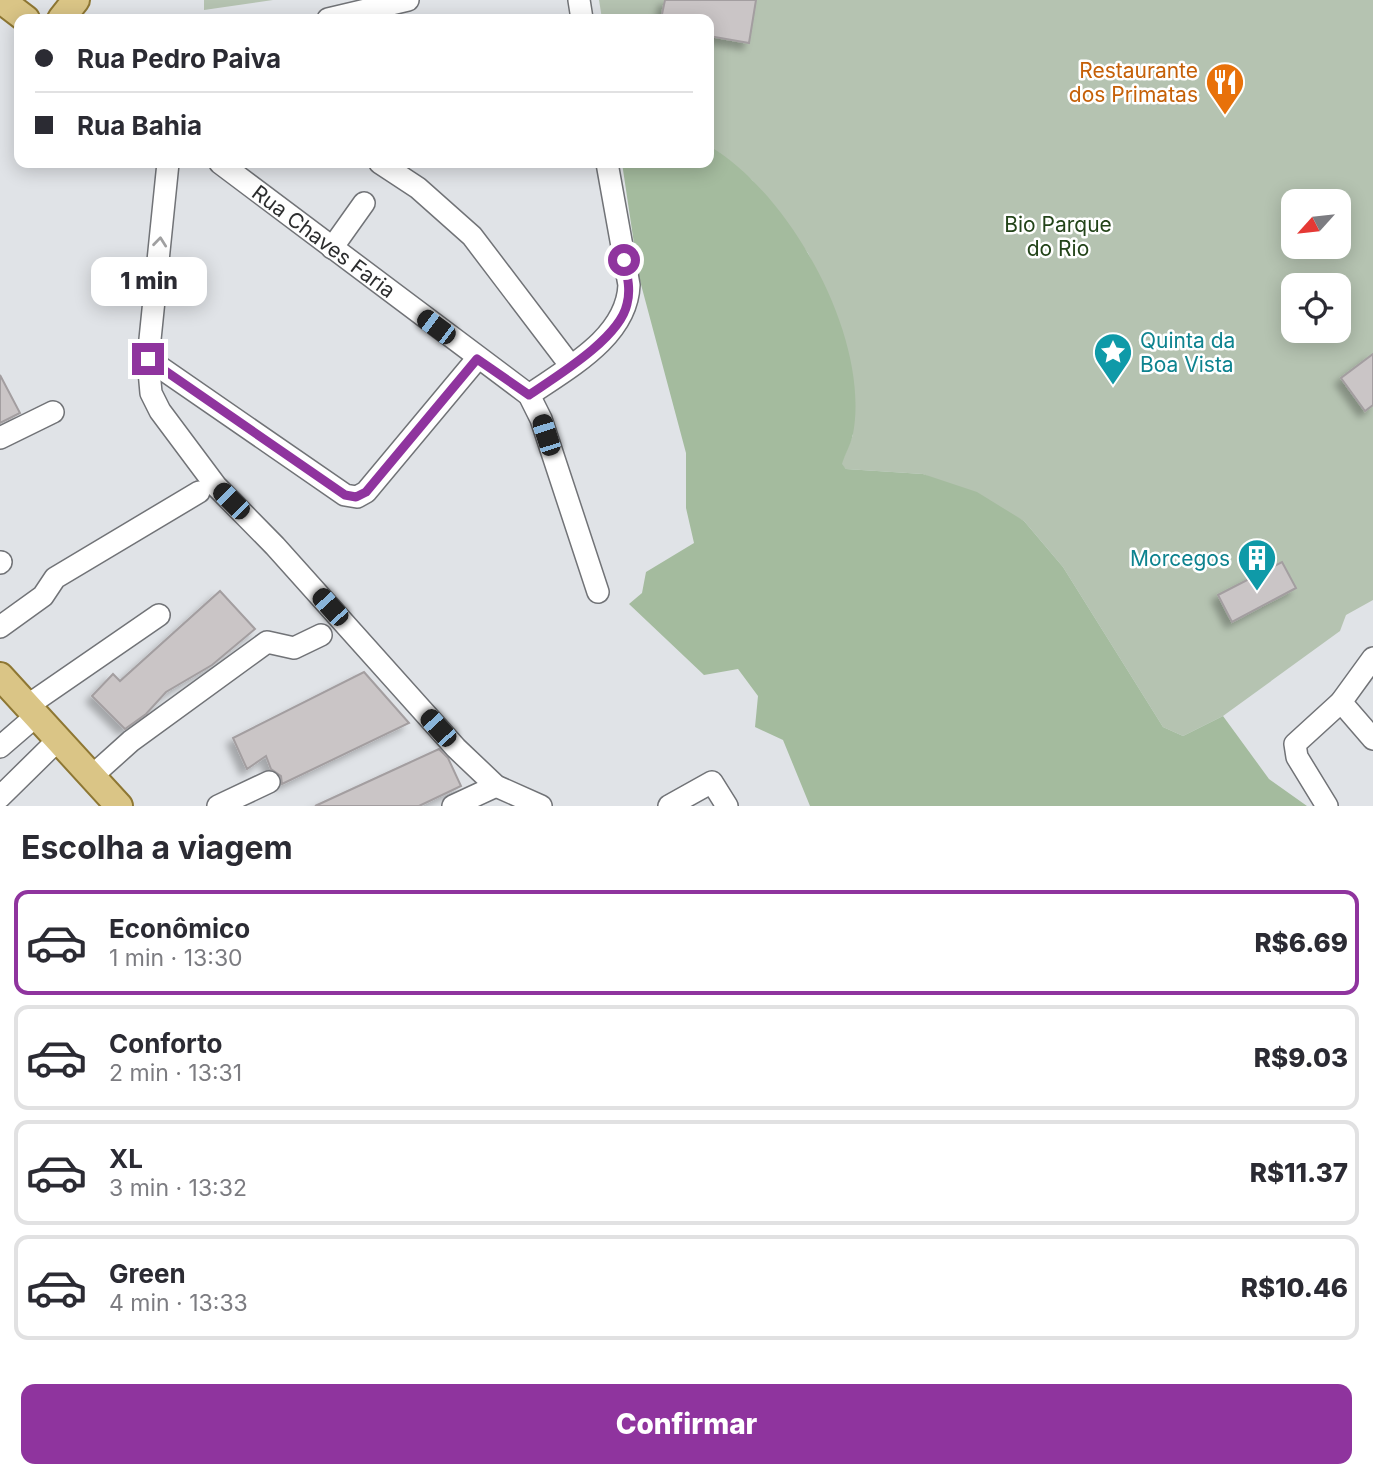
<!DOCTYPE html>
<html lang="pt">
<meta charset="utf-8">
<style>
body{margin:0;font-family:Inter,sans-serif;background:#f2f2f3;color:#2b2b33;height:100vh;display:flex;flex-direction:column;font-size:26px;white-space:nowrap}
*{box-sizing:border-box;margin:0}
p{font-size:23px;color:#7c7c81}
.icon{flex:none;width:38px;height:38px;fill:none;stroke:currentColor;stroke-width:2;stroke-linecap:round;stroke-linejoin:round}
.map{position:relative;height:806px;overflow:hidden}
.sheet{display:flex;flex-direction:column;background:#fff;flex:1}
.sheet>*{flex:none}
.hud{position:absolute;left:14px;top:14px;width:700px;height:154px;border-radius:14px;box-shadow:0 4px 18px #0003;display:grid;align-content:center;height:154px;padding:0 21px;background:#fff}
.needle{width:46px;rotate:243deg}
.buttons{position:absolute;left:1281px;top:189px;display:grid;gap:14px}
.buttons a{display:grid;place-items:center;width:70px;height:70px;border-radius:14px;background:#fff;box-shadow:0 4px 18px #0003;font-size:35px}
.end{position:absolute;width:32px;height:32px;margin:-16px;border:9px solid #8f349e;background:#fff;box-shadow:0 0 0 4px #fff}
.from{border-radius:50%}
.bubble{position:absolute;height:49px;border-radius:14px;background:#fff;box-shadow:0 4px 18px #0003;font-size:23px;font-weight:800;line-height:49px;text-align:center}
.car{position:absolute;width:21px;height:42px;margin:-21px -10px;border-radius:9px;box-shadow:0 0 5px 2px #0007;background:linear-gradient(#222 24%,#8ab4d8 0 40%,#222 0 76%,#8ab4d8 0 86%,#222 0)}
.hud b{display:flex;align-items:center;gap:24px;height:66px;font-size:26px}
.hud b+b{border-top:2px solid #e1e1e2}
.hud i{width:18px;height:18px;background:#2b2b33}
ul{padding:0;list-style:none}
li{display:flex;align-items:center;gap:21px;height:105px;margin:0 14px 10px;padding:0 7px;border:4px solid #e1e1e2;border-radius:14px}
li div{flex:1}
li b{display:block;font-size:26px}
li em{font-style:normal;font-weight:800}
li.current{border-color:#8f349e}
li>.icon{width:63px;height:63px;stroke-width:1.5}
h2{padding:0 21px;font-size:32px;line-height:84px}
.action{display:flex;gap:14px;margin-top:auto;padding:14px 21px}
.action a{flex:1;height:80px;border-radius:14px;background:#8f349e;color:#fff;font-size:28px;font-weight:800;line-height:80px;text-align:center}
.map>svg:first-child{display:block}
.green{fill:#b5c3b1;fill-rule:evenodd}
.forest{fill:#a4bb9e}
.building{fill:#cac5c6;stroke:#a39ea0;stroke-width:2;filter:url(#shadow)}
.lines{fill:none;stroke-linecap:round;stroke-linejoin:round}
.minor-casing{stroke:#717377;stroke-width:24}
.major-casing{stroke:#8e7733;stroke-width:30}
.minor{stroke:#fff;stroke-width:21}
.major{stroke:#dac586;stroke-width:26}
.oneway{stroke:#a0a0a1}
.route{stroke:#8f349e;stroke-width:9}
.labels{text-anchor:middle;dominant-baseline:central;stroke-width:5;stroke-linejoin:round;paint-order:stroke}
.food-label{font-size:21px;fill:#c56008;stroke:#fff;text-anchor:end}
.park-label{font-size:21px;fill:#234419;stroke:#fff}
.street-label{font-size:21px;fill:#2c2d2e;stroke:#fff}
.culture-label{font-size:21px;fill:#0d838f;stroke:#fff;text-anchor:start}
</style>
<div class="map">
<svg width="1373" height="806" viewBox="0 0 1373 806">
<defs>
<filter id="shadow"><feDropShadow dx="-6" dy="6" stdDeviation="3.5" flood-color="#0004"/></filter>
</defs>
<rect width="100%" height="100%" fill="#e0e3e7"/>
<path class="green" d="M204,0H273L204,10Z
M599,0H1373V600L1346,615L1340,631L1223,716L1183,736L1163,727L1063,567L1024,521L923,474L846,469L841,464L853,435L850,366L841,329L824,287L808,253L752,180L709,146V19H602ZM1293,201H1339V247H1293ZM1293,285H1339V331H1293Z"/>
<path class="forest" d="M709,146C790,193 871,338 853,434C851,444 845,454 842,464L846,469L923,474L977,492L1024,521L1063,567L1163,727L1183,736L1223,716L1269,779L1307,806H810L783,740L755,727L758,696L738,669L704,675L629,604L642,593L646,572L694,543L686,508V453L639,277L622,163H709Z"/>
<path class="building" d="M665,0H756L749,43L709,36V19H661Z
M1373,354V405L1365,411L1341,378Z
M0,375L20,413L0,423Z
M1282,562L1296,588L1232,622L1218,595Z
M220,591L255,629L212,665L166,692L146,714L125,729L92,696L113,674L120,681Z
M364,672L409,723L282,784L281,776L271,769L266,756L247,769L233,738Z
M439,749L448,758L461,786L419,806H315Z"/>
<g class="lines">
<g class="minor-casing">
<g id="minor">
<path d="M579,0L582,19"/>
<path d="M328,19L408,0"/>
<path d="M168,163L148,359L151,393L160,411L216,486L275,546L456,748L496,786L541,806"/>
<path id="s1" d="M220,163L529,395L541,419L598,592"/>
<path d="M380,163L418,188L472,236L570,365"/>
<path d="M332,248L364,203"/>
<path d="M148,359L345,495L357,497L366,492L477,359"/>
<path d="M529,395C568,368 627,337 629,285L607,163"/>
<path d="M0,438L53,412"/>
<path d="M0,563L1,562"/>
<path d="M0,627L43,596L55,578L199,492"/>
<path d="M1341,702L1373,739"/>
<path d="M27,706L159,615"/>
<path d="M0,747L36,716"/>
<path d="M92,776L131,741L267,642L294,648L321,635"/>
<path d="M0,797L58,740"/>
<path d="M218,806L269,782"/>
<path d="M453,806L496,786"/>
<path d="M669,806L712,782L727,806"/>
<path d="M1327,806L1297,757L1295,744L1341,702L1373,658"/>
</g>
</g>
<g class="major-casing">
<path id="major" d="M1,0L26,19
M61,19L76,0
M0,676L119,806"/>
</g>
<use href="#minor" class="minor"/>
<use href="#major" class="major"/>
</g>
<defs><path id="oneway-chevron" d="M-2-3.5L2.5 0L-2 3.5" fill="none" stroke-width="1.6" stroke-linecap="round" stroke-linejoin="round" transform="scale(1.75)"/></defs>
<use class="oneway" href="#oneway-chevron" transform="translate(160 242) rotate(-84)"/>
<g class="lines">
<path class="route" d="M148,359L345,495L356,497L366,492L477,359L529,395C557,376 620,338 627,304C631,290 627,274 624,260"/>
</g>
<defs>
<g id="restaurant-pin" transform="scale(2.0125)"><path d="M0 17L-7.5 6A9.5 9.5 0 1 1 7.5 6Z" fill="#e8710a" stroke="#fff"/><path d="M-5-6h1v4h1v-4h1v4h1v-4h1v5L-1.5 .5V6h-2V.5L-5-1ZM5-6V6H3V1.5H1.5Q1.5-4 5-6Z" fill="#fff"/></g>
<g id="sight-pin" transform="scale(2.0125)"><path d="M0 17L-7.5 6A9.5 9.5 0 1 1 7.5 6Z" fill="#0f9aa8" stroke="#fff"/><path d="M0-6L1.8-2.2L6-1.7L2.9 1.2L3.7 5.4L0 3.3L-3.7 5.4L-2.9 1.2L-6-1.7L-1.8-2.2Z" fill="#fff"/></g>
<g id="building-pin" transform="scale(2.0125)"><path d="M0 17L-7.5 6A9.5 9.5 0 1 1 7.5 6Z" fill="#0f9aa8" stroke="#fff"/><path d="M-4-6H4V6H1V3H-1V6H-4ZM-2.5-4.3h1.7v1.8h-1.7ZM.8-4.3h1.7v1.8H.8ZM-2.5-1h1.7V.8h-1.7ZM.8-1h1.7V.8H.8Z" fill="#fff"/></g>
</defs>
<g fill-rule="evenodd">
<use href="#restaurant-pin" x="1225" y="82"/>
<use href="#sight-pin" x="1113" y="352"/>
<use href="#building-pin" x="1257" y="558"/>
</g>
<g class="labels">
<g class="food-label">
<text x="1198" y="70">Restaurante<tspan x="1198" dy="24">dos Primatas</tspan></text>
</g>
<g class="park-label">
<text x="1058" y="224">Bio Parque<tspan x="1058" dy="24">do Rio</tspan></text>
</g>
<g class="street-label">
<text stroke="none"><textPath href="#s1" startOffset="130">Rua Chaves Faria</textPath></text>
</g>
<g class="culture-label">
<text x="1140" y="340">Quinta da<tspan x="1140" dy="24">Boa Vista</tspan></text>
<text x="1230" y="558" text-anchor="end">Morcegos</text>
</g>
</g>
</svg>
<div class="buttons">
<a><svg class="needle" viewBox="-14 -14 28 28"><path d="M0-13l5 13h-10z" fill="#e53935"/><path d="M0 13l5-13h-10z" fill="#7c7c81"/></svg></a>
<a><svg class="icon" aria-label="locate" viewBox="0 0 24 24"><circle cx="12" cy="12" r="6"/><path d="M12 2v4M12 18v4M2 12h4M18 12h4"/></svg></a>
</div>
<i class="end from" style="left:624px;top:260px"></i>
<i class="end" style="left:148px;top:359px"></i>
<div class="bubble" style="left:91px;top:257px;width:116px">1 min</div>
<i class="car" style="left:436px;top:327px;rotate:307deg"></i>
<i class="car" style="left:546px;top:435px;rotate:342deg"></i>
<i class="car" style="left:231px;top:501px;rotate:315deg"></i>
<i class="car" style="left:330px;top:607px;rotate:318deg"></i>
<i class="car" style="left:438px;top:728px;rotate:318deg"></i>
<div class="hud">
<b><i class="from"></i>Rua Pedro Paiva</b>
<b><i></i>Rua Bahia</b>
</div>
</div>
<section class="sheet">
<h2>Escolha a viagem</h2>
<ul>
<li class="current"><svg class="icon" aria-label="car" viewBox="0 0 24 24"><path d="M5 17H2v-5l4-1 3-4h7l3 4 3 1v5h-3M9 17h6M6 11h13"/><circle cx="7" cy="17" r="2"/><circle cx="17" cy="17" r="2"/></svg><div><b>Econômico</b><p>1 min · 13:30</p></div><em>R$6.69</em></li>
<li><svg class="icon" aria-label="car" viewBox="0 0 24 24"><path d="M5 17H2v-5l4-1 3-4h7l3 4 3 1v5h-3M9 17h6M6 11h13"/><circle cx="7" cy="17" r="2"/><circle cx="17" cy="17" r="2"/></svg><div><b>Conforto</b><p>2 min · 13:31</p></div><em>R$9.03</em></li>
<li><svg class="icon" aria-label="car" viewBox="0 0 24 24"><path d="M5 17H2v-5l4-1 3-4h7l3 4 3 1v5h-3M9 17h6M6 11h13"/><circle cx="7" cy="17" r="2"/><circle cx="17" cy="17" r="2"/></svg><div><b>XL</b><p>3 min · 13:32</p></div><em>R$11.37</em></li>
<li><svg class="icon" aria-label="car" viewBox="0 0 24 24"><path d="M5 17H2v-5l4-1 3-4h7l3 4 3 1v5h-3M9 17h6M6 11h13"/><circle cx="7" cy="17" r="2"/><circle cx="17" cy="17" r="2"/></svg><div><b>Green</b><p>4 min · 13:33</p></div><em>R$10.46</em></li>
</ul>
<div class="action"><a>Confirmar</a></div>
</section>
